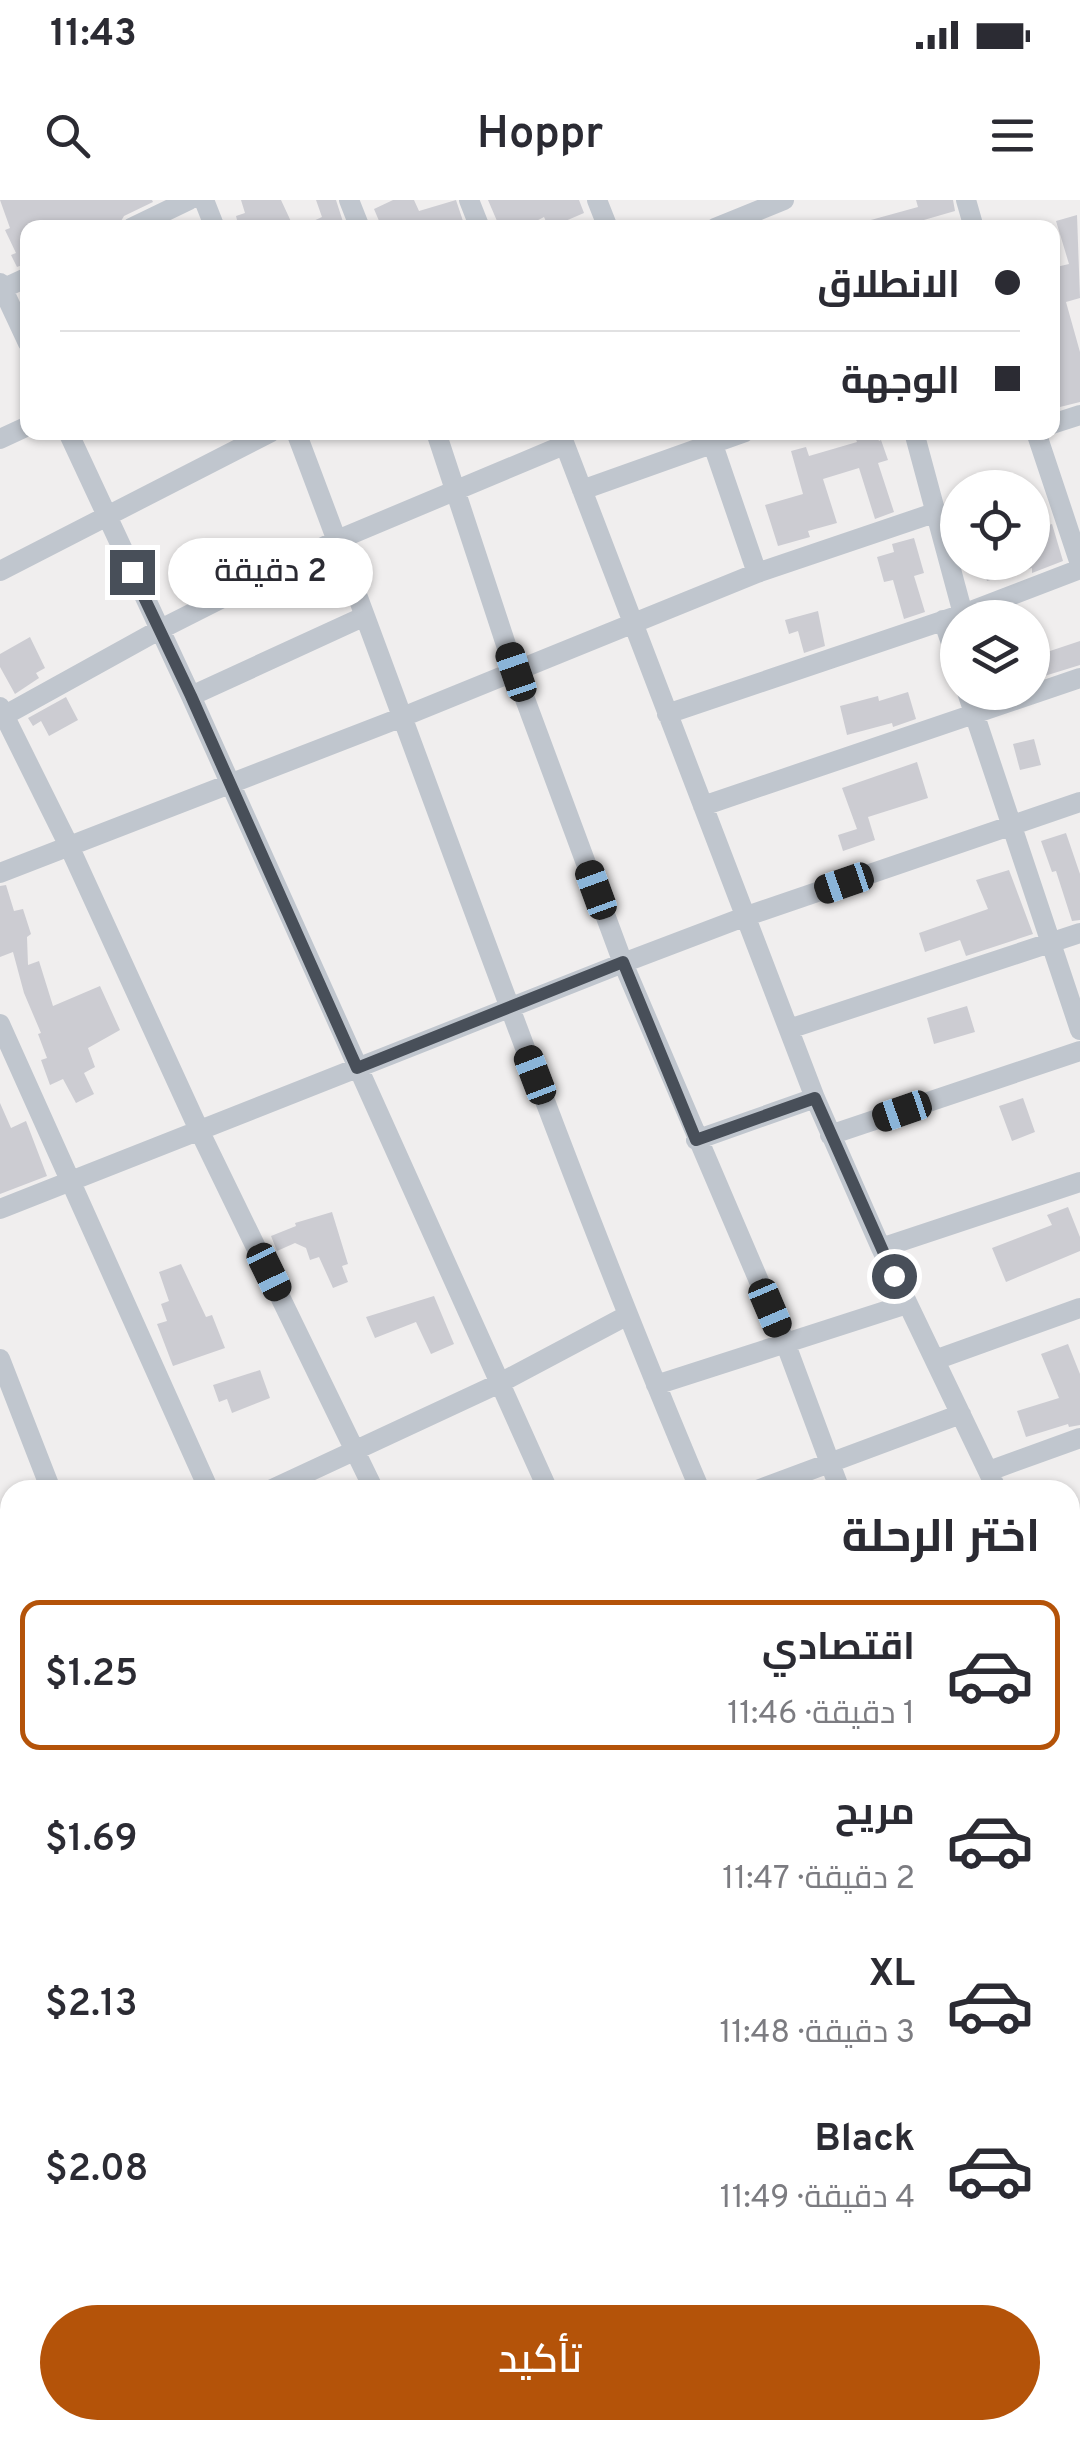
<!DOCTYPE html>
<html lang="ar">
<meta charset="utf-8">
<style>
body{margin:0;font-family:Overpass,Cairo,sans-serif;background:#f2f2f3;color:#2b2b33;direction:rtl;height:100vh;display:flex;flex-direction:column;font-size:38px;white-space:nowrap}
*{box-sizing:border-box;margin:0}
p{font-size:32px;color:#7c7c81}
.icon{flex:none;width:55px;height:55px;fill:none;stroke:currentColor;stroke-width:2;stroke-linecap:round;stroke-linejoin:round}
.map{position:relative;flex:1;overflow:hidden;direction:ltr}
.drawer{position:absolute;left:0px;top:1280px;width:1080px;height:960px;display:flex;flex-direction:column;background:#fff;border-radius:30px 30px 0 0;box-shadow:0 2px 8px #0004;direction:rtl}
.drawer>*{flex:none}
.top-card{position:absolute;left:20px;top:20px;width:1040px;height:220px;border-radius:20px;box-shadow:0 2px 8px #0004;direction:rtl;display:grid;align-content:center;height:220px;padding:0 40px;background:#fff}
.buttons{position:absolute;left:940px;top:270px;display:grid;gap:20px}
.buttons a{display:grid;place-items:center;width:110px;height:110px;border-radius:50%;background:#fff;box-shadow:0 2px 8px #0004;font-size:50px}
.end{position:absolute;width:45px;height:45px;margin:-22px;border:12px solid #484f59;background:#fff;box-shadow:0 0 0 5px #fff}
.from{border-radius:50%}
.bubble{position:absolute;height:70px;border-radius:35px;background:#fff;box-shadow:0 2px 8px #0004;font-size:32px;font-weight:600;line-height:70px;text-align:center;direction:rtl}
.car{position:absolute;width:30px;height:60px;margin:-30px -15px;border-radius:12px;box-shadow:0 0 8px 2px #0007;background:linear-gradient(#222 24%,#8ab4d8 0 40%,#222 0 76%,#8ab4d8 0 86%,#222 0)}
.top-card b{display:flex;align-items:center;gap:35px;height:95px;font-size:38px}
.top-card b+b{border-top:2px solid #e1e1e2}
.top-card i{width:25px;height:25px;background:#2b2b33}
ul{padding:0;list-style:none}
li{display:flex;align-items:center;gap:30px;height:150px;margin:0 20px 15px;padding:0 20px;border:5px solid transparent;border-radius:20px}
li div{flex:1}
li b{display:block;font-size:38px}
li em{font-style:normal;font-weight:600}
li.on{border-color:#b45309}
li>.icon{width:90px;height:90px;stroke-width:1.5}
h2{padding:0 40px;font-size:45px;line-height:120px}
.button{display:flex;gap:20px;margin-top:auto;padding:20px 40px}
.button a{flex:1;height:115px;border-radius:60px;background:#b45309;color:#fff;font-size:40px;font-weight:600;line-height:115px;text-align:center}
.status{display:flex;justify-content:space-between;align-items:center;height:70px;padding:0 50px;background:#fff;direction:ltr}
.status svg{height:28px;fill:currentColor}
header{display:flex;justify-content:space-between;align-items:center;height:130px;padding:0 40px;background:#fff;font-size:45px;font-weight:600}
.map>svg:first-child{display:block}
.building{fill:#ccccd2}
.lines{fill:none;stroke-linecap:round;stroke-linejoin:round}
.street{stroke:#c0c6ce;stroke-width:20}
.route{stroke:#484f59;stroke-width:12}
</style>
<div class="status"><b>11:43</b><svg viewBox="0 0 49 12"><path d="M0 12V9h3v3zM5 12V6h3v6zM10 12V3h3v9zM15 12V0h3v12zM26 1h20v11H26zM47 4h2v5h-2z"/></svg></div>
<header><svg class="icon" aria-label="menu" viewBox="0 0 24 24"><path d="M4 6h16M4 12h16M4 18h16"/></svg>Hoppr<svg class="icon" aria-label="search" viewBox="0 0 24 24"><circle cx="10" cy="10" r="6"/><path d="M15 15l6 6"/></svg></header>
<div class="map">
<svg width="1080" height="2240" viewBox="0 0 1080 2240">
<rect width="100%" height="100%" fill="#f0eeee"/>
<path class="building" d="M0,0H152L153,2L124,16L117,28H28V63L17,67L11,55L16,53L5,30L10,28Z
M241,0H281L294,28H239L236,16L245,13Z
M316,0H336L344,25L298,28L322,17Z
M393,0H414L419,11L456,0L464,24L455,28H382L374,9Z
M488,0H579L584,13L549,28L544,17L523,28H500Z
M916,0H953L955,11L910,24L911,28H861L860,23L918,7Z
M1077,15L1080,98L1066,102L1080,152V202L1052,209V68L1069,64L1056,21Z
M853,232H875L879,241L881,240L888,260L878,263L894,312L875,319L859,268L823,279L837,323L808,331L810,337L778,346L765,305L803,294L791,251L806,247L809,256L857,242Z
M1052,324L1063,361L1032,373V368L987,381L981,362H1032V330Z
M914,338L924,373L914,376L925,412L904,419L893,380L884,382L877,357L894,352L892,344Z
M818,411L825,446L804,453L798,431L789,434L785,420Z
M30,437L45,468L36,473L39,478L15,494L0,467V454Z
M1080,441V465L1038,478L1032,457Z
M908,492L916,519L893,527L892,523L847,535L840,506L878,496L879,501Z
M66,497L78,520L49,536L41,521L33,526L28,518Z
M1034,539L1041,565L1020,570L1013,544Z
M917,562L928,598L868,617L875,640L843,651L838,635L857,629L842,588Z
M1066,633L1080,674V720L1072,721L1056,671L1052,672L1041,641Z
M1009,670L1033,734L966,756L960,740L925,752L919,733L988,709L976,680Z
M6,685L14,711L23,709L31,734L27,737L28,765L39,761L53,806L100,786L120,830L88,848L95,867L84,873L94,894L76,903L63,879L50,885L41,860L47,858L38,834L41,833L24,793L13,752L0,757V686Z
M967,806L975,832L934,844L927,818Z
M1023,898L1035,932L1012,941L999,906Z
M0,903L11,928L26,921L47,976L0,994Z
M1068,1007L1080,1037V1051L1006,1082L992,1048L1052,1025L1047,1015Z
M332,1012L348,1064L342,1066L348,1082L333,1088L319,1057L310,1060L306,1048L295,1043L277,1051L271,1036L296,1026L295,1023Z
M181,1064L206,1117L212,1115L225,1148L173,1166L157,1124L167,1121L161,1104L169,1101L159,1072Z
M434,1096L454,1144L431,1154L416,1122L375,1138L366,1117Z
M1068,1144L1080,1174V1225L1069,1227L1068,1224L1026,1237L1017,1211L1059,1198L1041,1154Z
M260,1170L270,1198L232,1213L227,1199L219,1202L213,1185Z"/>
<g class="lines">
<path class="street" d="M204,0L215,28
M349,0L360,28
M469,0L480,28
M597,0L608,28
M966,0L974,28
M131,28L189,0
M715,28L784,0
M0,83L28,143
M0,90L28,77
M1052,224L1080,215
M68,232L191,496L548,1290
M296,232C430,585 553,942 700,1290
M436,232L515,472L623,763L785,1142L840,1290
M560,232L815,898L881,1048L997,1290
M914,232L963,414
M1036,232L1080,364
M709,233L757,373
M0,239L28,226
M582,290L745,232
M0,371L271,232
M943,420L958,463
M967,492L1080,830
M191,496L363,417
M0,507L69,646L199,930L374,1290
M667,514L963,414L1080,369
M0,518L159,430L335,341L564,245
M703,606L1080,478
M0,673L400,518L757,373L934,313
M0,824L209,1290
M789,829L1080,733
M830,935L1080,851
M696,940L815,898
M0,1009L623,763L744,717L1080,602
M881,1048L1080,982
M0,1159L51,1290
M935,1160L1080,1108
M656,1185L907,1104
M989,1271L1080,1238
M270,1290L500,1183L628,1115
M757,1290L961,1214
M1070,1370L1080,1366
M0,1415L10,1410
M1070,1488L1080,1485
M1070,1500L1080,1516
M0,1572L10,1593
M0,1694L10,1692
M1070,1743L1080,1764
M0,1918L10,1913
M1070,1931L1080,1926
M0,2058L10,2080
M1070,2073L1080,2091
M1070,2157L1080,2152
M147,2230L153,2240
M331,2230L337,2240
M516,2230L522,2240
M697,2230L704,2240
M873,2230L878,2240
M1058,2230L1064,2240
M4,2240L24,2230
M466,2240L485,2230
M913,2240L932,2230"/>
</g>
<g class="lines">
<path class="route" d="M132,372L191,496L357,868L623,762L696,940L815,898L894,1076"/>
</g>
</svg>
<div class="buttons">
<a><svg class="icon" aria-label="locate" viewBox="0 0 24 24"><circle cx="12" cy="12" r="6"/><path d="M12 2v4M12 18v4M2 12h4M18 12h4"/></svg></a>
<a><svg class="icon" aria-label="layers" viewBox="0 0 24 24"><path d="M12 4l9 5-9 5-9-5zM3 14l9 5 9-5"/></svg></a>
</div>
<i class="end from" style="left:894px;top:1076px"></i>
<i class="end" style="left:132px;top:372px"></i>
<div class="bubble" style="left:168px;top:338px;width:205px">2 دقيقة</div>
<i class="car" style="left:516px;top:472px;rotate:341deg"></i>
<i class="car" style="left:844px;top:683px;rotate:251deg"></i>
<i class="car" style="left:596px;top:690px;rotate:340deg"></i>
<i class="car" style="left:535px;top:875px;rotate:339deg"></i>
<i class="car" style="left:902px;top:911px;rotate:251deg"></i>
<i class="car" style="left:269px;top:1072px;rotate:154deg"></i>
<i class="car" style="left:770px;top:1108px;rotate:157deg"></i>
<div class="top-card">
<b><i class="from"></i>الانطلاق</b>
<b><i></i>الوجهة</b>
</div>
<section class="drawer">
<h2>اختر الرحلة</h2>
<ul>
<li class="on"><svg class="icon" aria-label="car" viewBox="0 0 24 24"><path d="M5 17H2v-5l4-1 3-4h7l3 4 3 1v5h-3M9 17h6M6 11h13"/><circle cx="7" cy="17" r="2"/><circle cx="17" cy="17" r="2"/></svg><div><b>اقتصادي</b><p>1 دقيقة · 11:46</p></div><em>$1.25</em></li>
<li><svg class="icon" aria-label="car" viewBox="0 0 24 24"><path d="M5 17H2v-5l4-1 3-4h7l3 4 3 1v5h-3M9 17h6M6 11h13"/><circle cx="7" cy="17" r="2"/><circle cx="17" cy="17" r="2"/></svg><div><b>مريح</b><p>2 دقيقة · 11:47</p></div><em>$1.69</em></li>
<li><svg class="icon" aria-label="car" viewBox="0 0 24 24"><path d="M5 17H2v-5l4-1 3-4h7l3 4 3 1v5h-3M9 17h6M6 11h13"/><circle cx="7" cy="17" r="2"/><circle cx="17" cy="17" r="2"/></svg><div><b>XL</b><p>3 دقيقة · 11:48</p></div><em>$2.13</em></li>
<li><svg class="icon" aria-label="car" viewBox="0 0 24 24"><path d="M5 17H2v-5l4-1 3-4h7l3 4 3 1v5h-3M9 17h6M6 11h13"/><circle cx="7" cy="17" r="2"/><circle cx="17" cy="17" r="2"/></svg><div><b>Black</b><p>4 دقيقة · 11:49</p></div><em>$2.08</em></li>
</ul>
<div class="button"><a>تأكيد</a></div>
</section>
</div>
